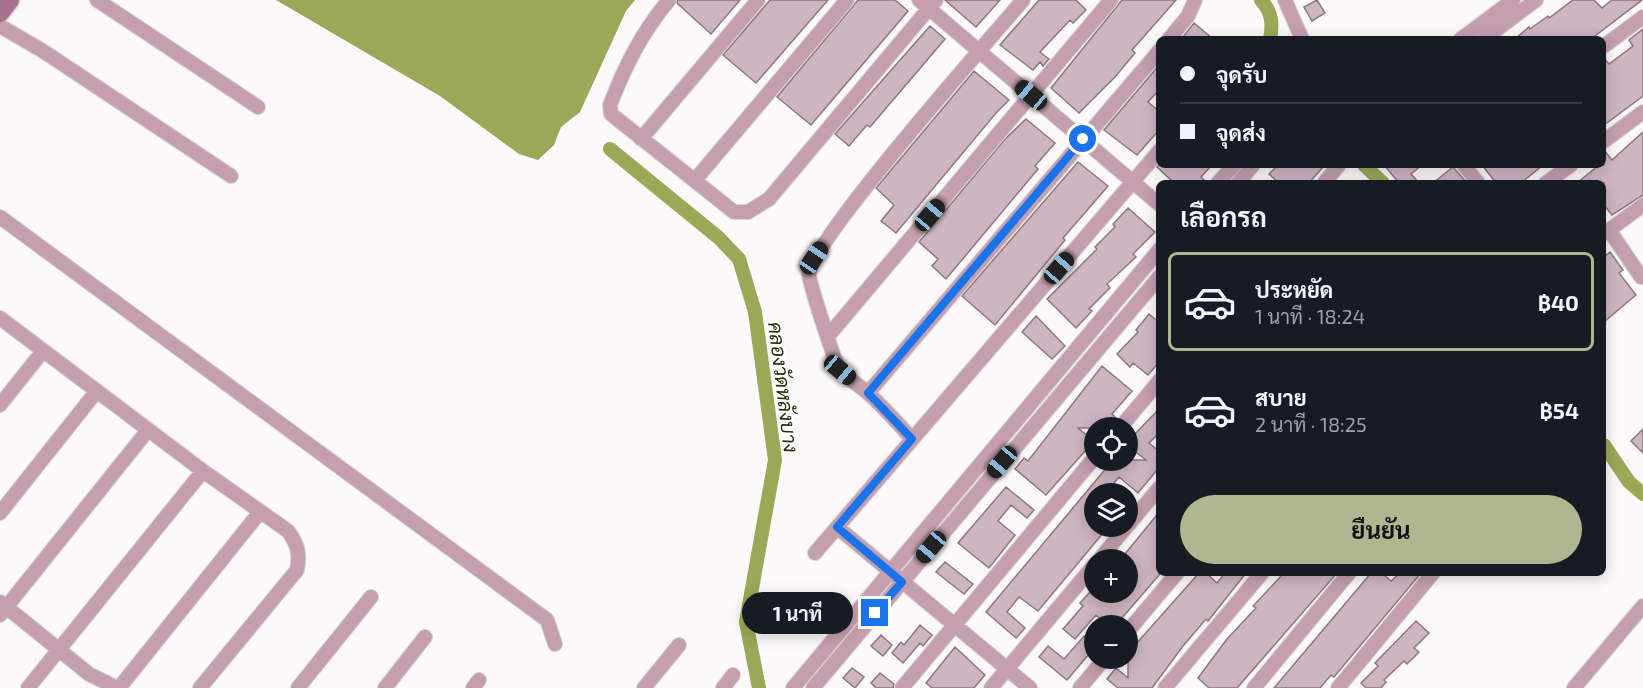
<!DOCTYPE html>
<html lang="th">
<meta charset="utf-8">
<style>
body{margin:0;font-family:"Exo 2",Sarabun,sans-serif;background:#242831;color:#f1f3f6;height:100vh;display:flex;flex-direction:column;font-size:22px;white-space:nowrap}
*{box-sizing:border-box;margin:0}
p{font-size:20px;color:#9ea1a6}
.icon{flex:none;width:33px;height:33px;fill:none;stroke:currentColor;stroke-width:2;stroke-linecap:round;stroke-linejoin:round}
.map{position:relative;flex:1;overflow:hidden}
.details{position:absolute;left:1156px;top:180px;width:450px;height:396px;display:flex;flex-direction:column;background:#171b24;border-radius:9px;box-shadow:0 3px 15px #0003}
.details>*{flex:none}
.banner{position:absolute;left:1156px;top:36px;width:450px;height:132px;border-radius:9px;box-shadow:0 3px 15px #0003;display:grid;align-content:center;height:132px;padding:0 24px;background:#171b24}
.fabs{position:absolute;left:1084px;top:417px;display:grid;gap:12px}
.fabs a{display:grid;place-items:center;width:54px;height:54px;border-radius:50%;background:#171b24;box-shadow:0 3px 15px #0003;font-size:30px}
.end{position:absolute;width:27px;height:27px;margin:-14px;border:8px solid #1a73e8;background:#fff;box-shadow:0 0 0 3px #fff}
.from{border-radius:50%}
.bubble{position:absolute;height:42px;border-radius:21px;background:#171b24;box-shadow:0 3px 15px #0003;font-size:20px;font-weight:700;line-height:42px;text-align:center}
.car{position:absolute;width:18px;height:36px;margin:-18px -9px;border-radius:8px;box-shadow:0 0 4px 2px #0007;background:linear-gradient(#222 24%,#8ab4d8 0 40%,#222 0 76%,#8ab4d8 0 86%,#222 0)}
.banner b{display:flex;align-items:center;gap:21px;height:57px;font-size:22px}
.banner b+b{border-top:2px solid #363941}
.banner i{width:15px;height:15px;background:#f1f3f6}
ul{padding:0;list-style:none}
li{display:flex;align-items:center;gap:18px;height:99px;margin:0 12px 9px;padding:0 12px;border:3px solid transparent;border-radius:9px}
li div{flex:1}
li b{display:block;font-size:22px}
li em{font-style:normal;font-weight:700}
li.on{border-color:#b0b690}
li>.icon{width:54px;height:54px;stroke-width:1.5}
h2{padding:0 24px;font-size:27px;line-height:72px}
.cta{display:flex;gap:12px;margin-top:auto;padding:12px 24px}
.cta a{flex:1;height:69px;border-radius:36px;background:#b0b690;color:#111;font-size:24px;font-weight:700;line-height:69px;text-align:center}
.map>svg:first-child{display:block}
.water{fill:#9aa858}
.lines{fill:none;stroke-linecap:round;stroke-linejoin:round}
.canal{stroke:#9aa858;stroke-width:14}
.building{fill:#ceb6c0;stroke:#8e7781;stroke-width:1.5}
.street-casing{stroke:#d8d2d4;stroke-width:16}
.secondary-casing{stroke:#d8d2d4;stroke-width:21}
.street{stroke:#c49fae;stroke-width:14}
.secondary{stroke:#a7738a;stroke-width:18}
.route{stroke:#1a73e8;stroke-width:8}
.labels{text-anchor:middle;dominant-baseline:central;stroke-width:5;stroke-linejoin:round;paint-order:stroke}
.water-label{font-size:20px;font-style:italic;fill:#282d0a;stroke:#fff}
</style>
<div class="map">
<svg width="1643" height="688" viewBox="0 0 1643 688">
<rect width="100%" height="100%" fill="#fdf8fa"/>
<path class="water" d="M276,0H635L626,11L580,112L561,127L554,145L538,160L519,154L440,96Z"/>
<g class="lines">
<path class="canal" d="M1261,0C1272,12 1273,24 1270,39
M610,149L719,238L739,259L755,312L775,460L746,622L759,688
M1364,165L1383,183
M1604,445L1629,482L1643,494"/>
</g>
<path class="building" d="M678,0H740L711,34L677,3Z
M770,0H828L756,83L723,55Z
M858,0H895L908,11L811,125L777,97Z
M945,0H1000L976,27Z
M1039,0H1076L1086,10L1073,23L1070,20L1040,52L1049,59L1043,66L1040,62L1033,70L1000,45Z
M1122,0H1176L1132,50L1135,53L1115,77L1079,113L1051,88Z
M1317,0L1325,13L1312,21L1304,7Z
M1573,0H1594L1602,8L1612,0H1642L1591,39H1515L1529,27L1530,29L1548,16L1549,18Z
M1194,23L1213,39H1185L1183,37Z
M930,26L945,39L870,127L867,125L849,146L835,134Z
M1643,29V96L1604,125V58L1609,64L1633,46L1629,40Z
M1160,64V89L1148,102L1160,112V129L1137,155L1104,130Z
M974,71L1009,100L996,113L896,233L881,221L894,205L876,188Z
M1026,119L1055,143L1035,166L1038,169L946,279L932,266L938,259L919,242L1005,139Z
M1643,132V195L1612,215L1604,205V183H1577L1599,165H1604V150L1612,160Z
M1078,162L1108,186L1063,238L1065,240L995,325L962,296Z
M1159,165H1212L1201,177L1207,183H1174L1157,167Z
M1278,165H1325L1309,183H1279L1269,174Z
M1384,165H1422L1411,174L1419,183H1399Z
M1482,165H1543L1521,183H1496Z
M1453,167L1467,183H1433Z
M1128,208L1155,232L1133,254L1136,257L1107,284L1110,288L1089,309L1092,311L1076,328L1047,299L1097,249L1095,247L1115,227L1113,224Z
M1610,252L1623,270L1619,273L1636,295L1604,322V257Z
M1149,314L1160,323V361L1148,375L1133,363L1130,367L1117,354L1138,332L1136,330Z
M1036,316L1065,346L1052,359L1022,332Z
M1102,366L1132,391L1112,414L1115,417L1106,428H1078L1094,441L1046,495L1015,469L1024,458L1028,461Z
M1160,408V432L1149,443L1160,452V472L1157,470L1138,493L1119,477L1105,494H1095V526H1109L1038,611L1019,597L1007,612L1025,628L1016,638L986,612L1113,460H1146L1128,446V441Z
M1643,429V453L1631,441Z
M1006,487L1034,510L1027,518L1011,505L998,521L1015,535L989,568L958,543Z
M1160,511V574L1115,626H1109L1096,615L1075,639L1063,629L1083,606L1080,603L1090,592H1128V560H1120Z
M945,562L973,584L964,594L936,572Z
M1199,573H1206L1217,583L1225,573H1246L1208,621L1206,619L1183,646L1152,688H1118L1107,679L1116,668L1128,678V653Z
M1284,573H1337L1237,688H1209L1198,678L1227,639L1256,608L1253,606Z
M1371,573H1382L1391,581L1400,573H1421L1334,677L1331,675L1320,688H1274Z
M1416,621L1429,633L1414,648L1419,652L1407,664L1404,661L1384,680L1386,682L1381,688H1366L1361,683L1378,666L1375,663Z
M920,625L932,635L923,646L920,643L903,663L892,653L901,642L904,645Z
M881,635L892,645L883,656L871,646Z
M1084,636L1095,647L1067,680L1039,657L1048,646L1064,659Z
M955,647L985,675L974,688H932L926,683Z
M852,668L864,677L855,688L843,678Z
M880,673L894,684L893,688H876L871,683Z"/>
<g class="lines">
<g class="street-casing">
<path id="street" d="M97,0L258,107
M669,0C642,32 625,66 610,105L611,114L734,212H748L769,199L936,0
M919,0L1160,205
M1285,0L1302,39
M0,26L43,51L231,176
M1169,39L1188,16L1195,0
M1461,39L1513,0
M1484,39L1536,0
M1604,46L1643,17
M641,139L758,0
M1604,141L1643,112
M1464,165L1478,183
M695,180L847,0
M1218,183L1234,165
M1238,183L1253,165
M1324,183L1339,165
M1546,183L1571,165
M0,217L547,620L555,644
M1609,230L1641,277
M1604,234L1643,205
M0,318L203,471L288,531C298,545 300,553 297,570L200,688
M829,335L1111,0
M868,393L1160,50
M0,405L43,351
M1120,428L1160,380
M912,439C898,423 883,407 868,393C859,385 848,379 840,370C835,364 810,284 809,275C808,244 992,37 1023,0
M0,513L96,392
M1128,525L1160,487
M837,527L1030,688
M815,553L1160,150
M1099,560L1127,526
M0,602L89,674L117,688
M0,615L148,430
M1128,631L1177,573
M28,688L203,471
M119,688L260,512
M298,688L371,597
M385,688L425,637
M473,688L479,680
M644,688L679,645
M723,688L733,675
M793,688L1160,249
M813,688L1160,276
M902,688L1095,457
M991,688L1095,564
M1080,688L1105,658
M1165,688L1262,573
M1254,688L1349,573
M1338,688L1433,573
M1574,688L1643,606"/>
</g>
<g class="secondary-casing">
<path id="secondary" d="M0,13L10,0"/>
</g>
<use href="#street" class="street"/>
<use href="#secondary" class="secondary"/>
</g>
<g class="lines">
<path class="route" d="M875,613L902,582L837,527L912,439L868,393L1083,139"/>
</g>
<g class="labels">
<g class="water-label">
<text transform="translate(784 387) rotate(83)">คลองวัดหลังบาง</text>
</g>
</g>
</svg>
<div class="fabs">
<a><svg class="icon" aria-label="locate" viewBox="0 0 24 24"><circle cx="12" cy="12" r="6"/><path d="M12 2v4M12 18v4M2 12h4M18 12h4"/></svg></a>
<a><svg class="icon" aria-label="layers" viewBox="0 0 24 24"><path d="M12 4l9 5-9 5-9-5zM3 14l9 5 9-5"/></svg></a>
<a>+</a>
<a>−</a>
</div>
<i class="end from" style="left:1083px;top:139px"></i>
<i class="end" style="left:875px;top:613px"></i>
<div class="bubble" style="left:742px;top:592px;width:111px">1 นาที</div>
<i class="car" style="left:1031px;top:95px;rotate:310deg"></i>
<i class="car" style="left:930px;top:215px;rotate:40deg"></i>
<i class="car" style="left:814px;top:258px;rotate:34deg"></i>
<i class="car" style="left:1059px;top:268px;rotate:41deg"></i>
<i class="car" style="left:840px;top:370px;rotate:130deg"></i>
<i class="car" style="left:1002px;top:462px;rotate:220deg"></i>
<i class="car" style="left:931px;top:547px;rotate:220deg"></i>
<div class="banner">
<b><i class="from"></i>จุดรับ</b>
<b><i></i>จุดส่ง</b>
</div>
<section class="details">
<h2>เลือกรถ</h2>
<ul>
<li class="on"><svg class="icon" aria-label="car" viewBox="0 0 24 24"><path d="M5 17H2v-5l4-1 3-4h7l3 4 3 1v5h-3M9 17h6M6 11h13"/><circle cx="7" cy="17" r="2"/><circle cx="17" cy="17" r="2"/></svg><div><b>ประหยัด</b><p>1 นาที · 18:24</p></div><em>฿40</em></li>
<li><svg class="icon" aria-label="car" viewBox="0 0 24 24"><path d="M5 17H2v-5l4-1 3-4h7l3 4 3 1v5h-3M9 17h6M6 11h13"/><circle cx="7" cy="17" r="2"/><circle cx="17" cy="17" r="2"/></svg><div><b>สบาย</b><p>2 นาที · 18:25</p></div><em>฿54</em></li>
</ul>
<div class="cta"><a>ยืนยัน</a></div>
</section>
</div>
